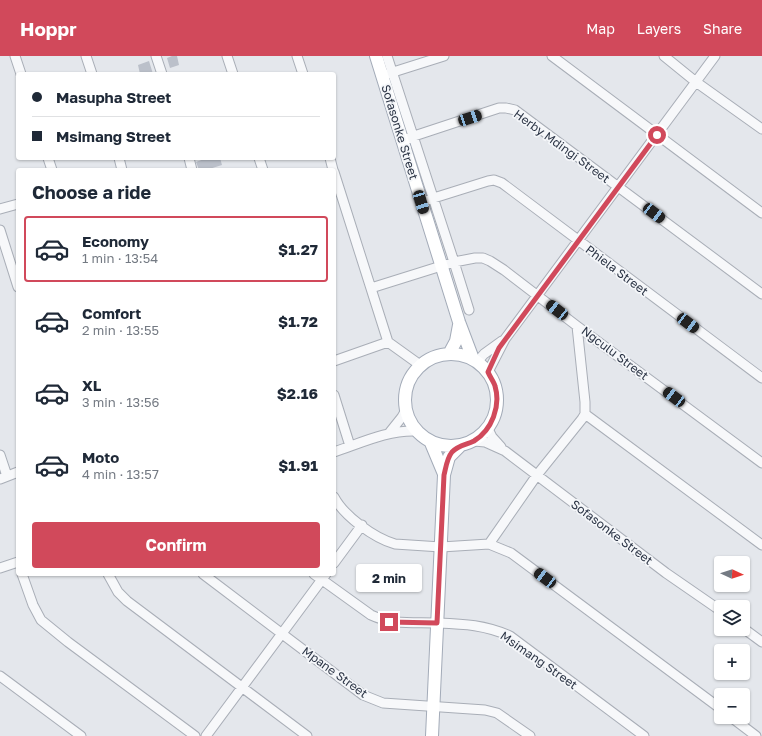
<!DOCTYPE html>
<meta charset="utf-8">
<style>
body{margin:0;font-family:"Golos Text",sans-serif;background:#f2f2f3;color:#1f2937;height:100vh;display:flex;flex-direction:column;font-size:15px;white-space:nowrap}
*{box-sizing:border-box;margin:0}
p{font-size:13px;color:#747a83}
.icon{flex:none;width:22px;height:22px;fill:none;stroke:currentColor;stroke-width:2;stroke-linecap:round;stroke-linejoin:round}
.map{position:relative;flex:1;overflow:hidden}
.drawer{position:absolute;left:16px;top:112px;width:320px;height:408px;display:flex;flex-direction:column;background:#fff;border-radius:4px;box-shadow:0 1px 3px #0004}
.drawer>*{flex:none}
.banner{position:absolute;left:16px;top:16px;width:320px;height:88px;border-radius:4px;box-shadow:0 1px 3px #0004;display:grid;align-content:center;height:88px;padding:0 16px;background:#fff}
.needle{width:26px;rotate:93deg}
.tools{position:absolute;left:714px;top:500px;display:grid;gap:8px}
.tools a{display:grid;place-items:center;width:36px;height:36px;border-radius:4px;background:#fff;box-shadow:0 1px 3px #0004;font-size:20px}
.end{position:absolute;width:18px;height:18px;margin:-9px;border:5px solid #d1495b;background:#fff;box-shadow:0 0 0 2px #fff}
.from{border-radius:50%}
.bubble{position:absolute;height:28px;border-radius:4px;background:#fff;box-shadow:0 1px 3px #0004;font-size:13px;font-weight:700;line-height:28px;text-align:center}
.car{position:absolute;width:12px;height:24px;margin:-12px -6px;border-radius:5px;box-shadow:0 0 3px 1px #0007;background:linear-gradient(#222 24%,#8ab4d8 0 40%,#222 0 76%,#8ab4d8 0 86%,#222 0)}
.banner b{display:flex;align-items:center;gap:14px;height:38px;font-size:15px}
.banner b+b{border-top:1px solid #e0e1e3}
.banner i{width:10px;height:10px;background:#1f2937}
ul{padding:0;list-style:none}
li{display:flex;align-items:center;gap:12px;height:66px;margin:0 8px 6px;padding:0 8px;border:2px solid transparent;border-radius:4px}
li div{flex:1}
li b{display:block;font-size:15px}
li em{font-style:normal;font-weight:700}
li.current{border-color:#d1495b}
li>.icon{width:36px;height:36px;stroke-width:1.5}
h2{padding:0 16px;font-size:18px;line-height:48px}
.action{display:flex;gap:8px;margin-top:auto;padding:8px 16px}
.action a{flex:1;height:46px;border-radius:4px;background:#d1495b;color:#fff;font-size:16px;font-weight:700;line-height:46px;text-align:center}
header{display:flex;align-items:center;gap:24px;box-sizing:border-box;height:56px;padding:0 20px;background:#d1495b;color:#fff}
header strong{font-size:19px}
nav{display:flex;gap:22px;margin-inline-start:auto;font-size:14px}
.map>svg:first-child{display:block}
.building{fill:#bbc0ca}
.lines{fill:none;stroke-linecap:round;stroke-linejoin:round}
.minor-casing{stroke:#a9aeb7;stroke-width:11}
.major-casing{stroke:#a3abb8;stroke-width:14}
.minor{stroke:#f7f8fa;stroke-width:9}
.major{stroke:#fff;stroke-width:12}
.route{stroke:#d1495b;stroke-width:5}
.labels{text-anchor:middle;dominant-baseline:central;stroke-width:3.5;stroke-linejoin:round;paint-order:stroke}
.street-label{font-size:12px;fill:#2b3445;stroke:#f4f6f9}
</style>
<header>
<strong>Hoppr</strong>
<nav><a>Map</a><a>Layers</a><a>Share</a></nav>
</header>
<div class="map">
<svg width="762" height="680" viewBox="0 0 762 680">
<rect width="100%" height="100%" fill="#e4e7ec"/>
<path class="building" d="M172,0H177L179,9L170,12L167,2Z
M149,5L153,18H140L138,9Z
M204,102H220L222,109L206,114H199L196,106L204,103Z"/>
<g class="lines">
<g class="minor-casing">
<path id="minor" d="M15,0L21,18
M86,0L92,18
M156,0L162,18
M227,0L233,18
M297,0L303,18
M387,0L454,206L469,254
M552,0L762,157
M664,0L696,26L762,73
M387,18L444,0
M402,84L499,52H506L515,54L762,238
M48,102L52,114
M119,102L122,114
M189,102L192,114
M259,102L263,114
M330,102L333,114
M334,116L388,286
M421,146L488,125L494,124L502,127L762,322
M0,153L18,148
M0,174L18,231
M371,232L454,206L475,202H483L490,205L504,214L577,270L762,407
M388,286L420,309
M334,305L388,286
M477,306L484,298L502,285
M488,316L505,283L715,0
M334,339L350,390
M585,358L762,489
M488,373L492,381L501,391
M390,376L402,361L406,354
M474,385L485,386L505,395L666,517L721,555
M334,396C361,387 387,374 416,375
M0,399L7,420
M0,423L18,416
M334,441C344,460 374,482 395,488L441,491L489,488L511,497L721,653
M489,488L537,419L582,363L585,358V346L577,270
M334,507L362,469
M0,512L18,506
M22,518L33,549L41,564L68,586L195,680
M108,518L118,536L127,545L307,680
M203,518L363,639L383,647L485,654L497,657L530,680
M314,518L371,559C392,569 414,566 438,567C465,568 485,569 510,580L644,680
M743,572L762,586
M0,620L81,680
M731,661L756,680
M206,680L326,518"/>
</g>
<g class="major-casing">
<path id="major" d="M376,0L459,266L473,303
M405 344a46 46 0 1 1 92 0a46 46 0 1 1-92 0Z
M449,298L456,285L459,269
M431,387L444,418
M432,680L444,419L449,401L460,390"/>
</g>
<use href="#minor" class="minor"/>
<use href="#major" class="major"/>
</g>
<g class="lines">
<path class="route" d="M389,566L437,567L444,419C446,411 447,402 452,396C459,389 466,389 474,385C492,374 501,350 495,330C494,326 490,321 488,316L499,292L657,79"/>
</g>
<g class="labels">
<g class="street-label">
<text transform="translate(400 76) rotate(73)">Sofasonke Street</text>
<text transform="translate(562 90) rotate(36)">Herby Mdingi Street</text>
<text transform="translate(617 214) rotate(37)">Phiela Street</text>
<text transform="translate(615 297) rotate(37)">Ngculu Street</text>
<text transform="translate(612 476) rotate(37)">Sofasonke Street</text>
<text transform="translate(539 604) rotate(35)">Msimang Street</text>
<text transform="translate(335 616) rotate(36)">Mpane Street</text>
</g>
</g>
</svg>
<div class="tools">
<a><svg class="needle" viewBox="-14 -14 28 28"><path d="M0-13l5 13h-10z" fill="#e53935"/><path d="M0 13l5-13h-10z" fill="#747a83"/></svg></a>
<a><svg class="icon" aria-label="layers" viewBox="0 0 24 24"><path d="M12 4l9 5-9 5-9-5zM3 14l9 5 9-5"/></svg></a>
<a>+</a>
<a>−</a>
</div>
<i class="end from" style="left:657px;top:79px"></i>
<i class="end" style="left:389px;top:566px"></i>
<div class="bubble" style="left:356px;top:508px;width:66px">2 min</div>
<i class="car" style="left:470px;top:62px;rotate:72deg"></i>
<i class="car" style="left:421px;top:146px;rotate:163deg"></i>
<i class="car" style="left:654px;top:157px;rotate:127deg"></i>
<i class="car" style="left:557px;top:254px;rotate:308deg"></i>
<i class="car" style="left:688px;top:267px;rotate:127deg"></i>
<i class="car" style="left:674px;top:341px;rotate:307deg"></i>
<i class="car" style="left:545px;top:522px;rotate:307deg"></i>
<div class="banner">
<b><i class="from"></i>Masupha Street</b>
<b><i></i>Msimang Street</b>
</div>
<section class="drawer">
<h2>Choose a ride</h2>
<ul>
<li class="current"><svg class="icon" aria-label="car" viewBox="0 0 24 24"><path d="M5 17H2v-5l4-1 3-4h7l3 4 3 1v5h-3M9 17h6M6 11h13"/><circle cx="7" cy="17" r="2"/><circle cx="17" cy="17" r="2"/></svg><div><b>Economy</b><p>1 min · 13:54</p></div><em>$1.27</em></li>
<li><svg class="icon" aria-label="car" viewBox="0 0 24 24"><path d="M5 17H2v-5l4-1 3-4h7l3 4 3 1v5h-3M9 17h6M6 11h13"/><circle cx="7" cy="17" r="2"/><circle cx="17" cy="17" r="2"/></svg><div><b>Comfort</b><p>2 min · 13:55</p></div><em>$1.72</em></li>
<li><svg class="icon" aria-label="car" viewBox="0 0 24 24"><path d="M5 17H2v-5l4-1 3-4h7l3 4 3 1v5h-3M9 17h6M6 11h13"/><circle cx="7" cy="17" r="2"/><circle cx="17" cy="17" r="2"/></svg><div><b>XL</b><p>3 min · 13:56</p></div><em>$2.16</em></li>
<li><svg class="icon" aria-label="car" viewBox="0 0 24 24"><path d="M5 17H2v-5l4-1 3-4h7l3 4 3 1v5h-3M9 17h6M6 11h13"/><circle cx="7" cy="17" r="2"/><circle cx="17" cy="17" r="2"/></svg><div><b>Moto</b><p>4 min · 13:57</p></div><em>$1.91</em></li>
</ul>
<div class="action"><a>Confirm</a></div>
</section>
</div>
